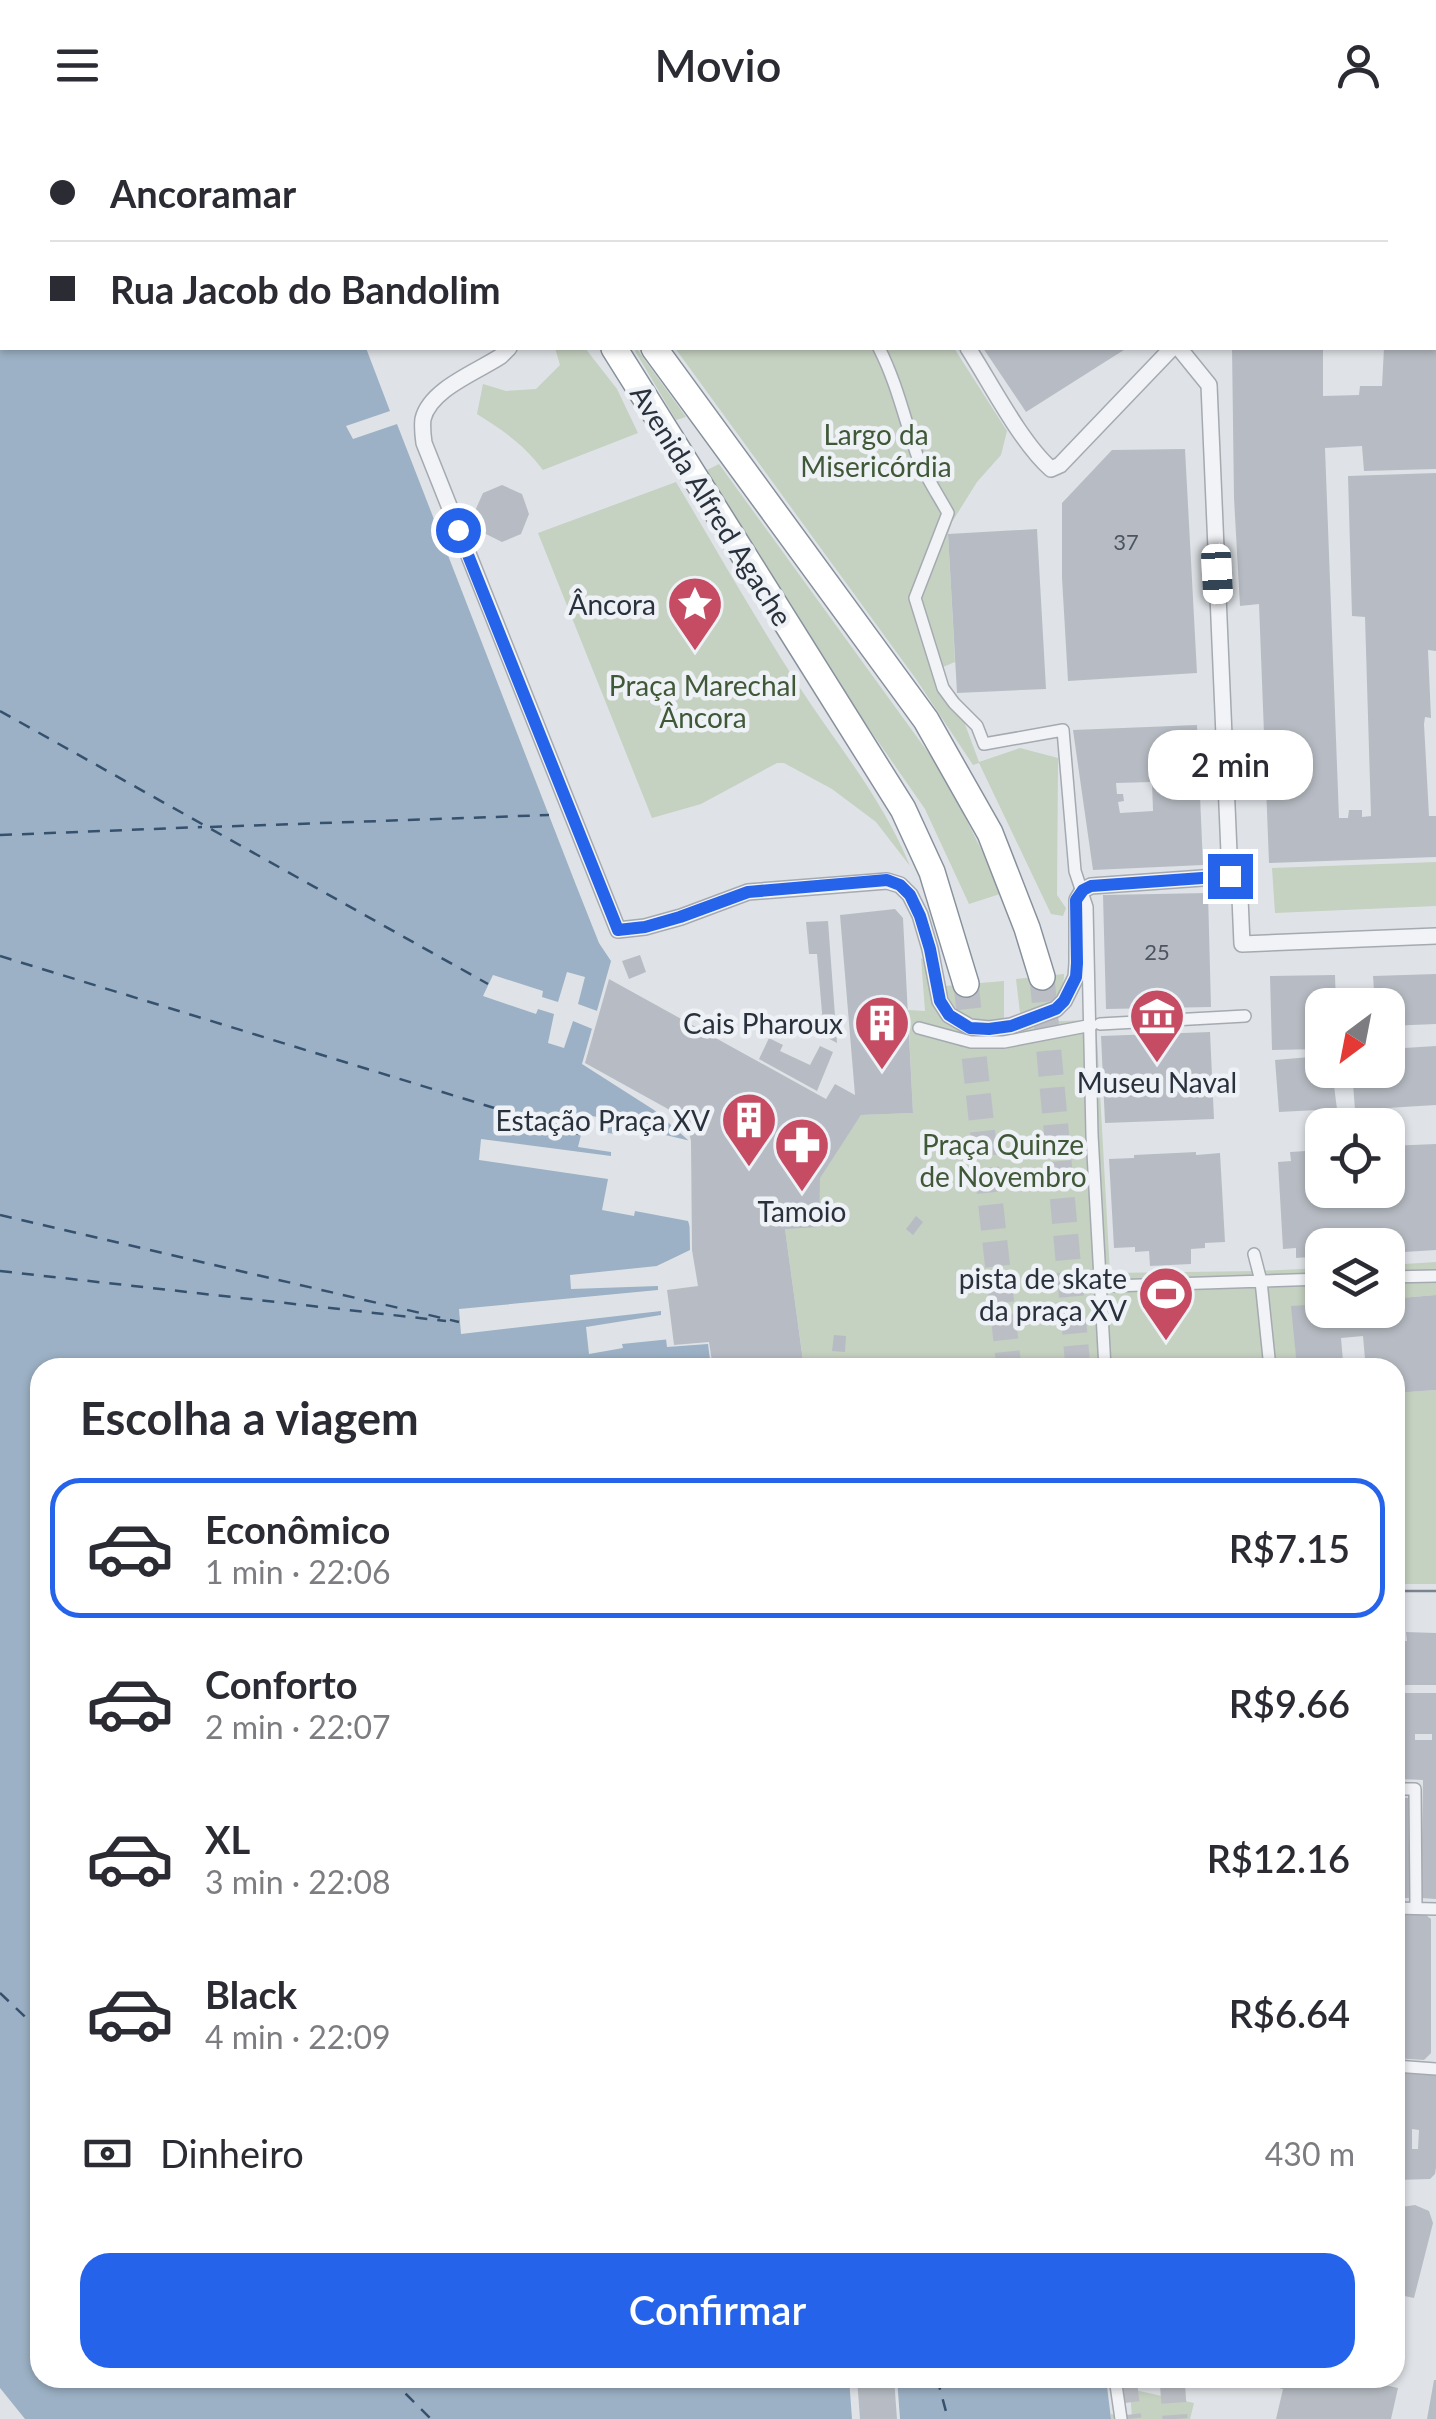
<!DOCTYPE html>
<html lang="pt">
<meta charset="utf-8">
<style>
body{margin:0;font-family:Lato,sans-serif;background:#f7f7f7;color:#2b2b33;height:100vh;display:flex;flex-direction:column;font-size:38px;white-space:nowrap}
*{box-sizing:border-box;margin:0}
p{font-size:32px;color:#7c7c81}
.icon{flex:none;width:55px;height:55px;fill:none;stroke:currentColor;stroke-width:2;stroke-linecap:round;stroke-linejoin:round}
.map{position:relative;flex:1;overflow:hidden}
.panel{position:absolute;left:30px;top:1228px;width:1375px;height:1030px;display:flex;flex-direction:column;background:#fff;border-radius:30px;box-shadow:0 2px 8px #0004}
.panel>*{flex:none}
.top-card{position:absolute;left:0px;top:0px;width:1438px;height:220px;box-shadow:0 2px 8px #0004;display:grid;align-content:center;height:220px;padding:0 50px;background:#fff}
.needle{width:65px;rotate:212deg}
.fabs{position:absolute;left:1305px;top:858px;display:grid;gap:20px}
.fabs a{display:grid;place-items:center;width:100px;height:100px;border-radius:20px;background:#fff;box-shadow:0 2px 8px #0004;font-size:50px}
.end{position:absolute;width:45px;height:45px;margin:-22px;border:12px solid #2563eb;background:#fff;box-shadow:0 0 0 5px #fff}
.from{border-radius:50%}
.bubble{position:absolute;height:70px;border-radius:30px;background:#fff;box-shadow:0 2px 8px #0004;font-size:32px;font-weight:600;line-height:70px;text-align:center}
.car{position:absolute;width:30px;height:60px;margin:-30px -15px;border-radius:12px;box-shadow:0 0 8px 2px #0007;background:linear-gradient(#fff 24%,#345 0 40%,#fff 0 76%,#345 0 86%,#fff 0)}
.top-card b{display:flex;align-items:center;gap:35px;height:95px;font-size:38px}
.top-card b+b{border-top:2px solid #e1e1e2}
.top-card i{width:25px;height:25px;background:#2b2b33}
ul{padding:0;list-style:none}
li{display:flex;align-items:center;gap:30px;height:140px;margin:0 20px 15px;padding:0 30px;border:5px solid transparent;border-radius:30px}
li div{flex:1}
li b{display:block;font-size:38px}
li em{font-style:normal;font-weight:600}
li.selected{border-color:#2563eb}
li>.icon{width:90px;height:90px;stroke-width:1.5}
h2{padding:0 50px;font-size:45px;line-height:120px}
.pay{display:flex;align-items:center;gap:25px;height:110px;padding:0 50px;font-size:38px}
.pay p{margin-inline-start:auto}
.button{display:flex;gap:20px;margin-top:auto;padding:20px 50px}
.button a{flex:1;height:115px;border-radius:30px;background:#2563eb;color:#fff;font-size:40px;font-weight:600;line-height:115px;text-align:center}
header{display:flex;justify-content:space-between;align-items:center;height:130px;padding:0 50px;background:#fff;font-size:45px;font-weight:600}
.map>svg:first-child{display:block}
.green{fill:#c5d1c1}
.water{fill:#9cb1c5}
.pier{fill:#dfe3e7}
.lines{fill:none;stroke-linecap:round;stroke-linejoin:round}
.ferry{stroke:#36516e;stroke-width:2.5;stroke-dasharray:12 10;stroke-linecap:butt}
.building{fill:#b7bcc4;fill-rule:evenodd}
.trunk-tunnel{stroke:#bbbfc5;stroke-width:25;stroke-dasharray:25 12;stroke-linecap:butt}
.pedestrian-casing{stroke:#a5aab1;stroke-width:14}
.minor-casing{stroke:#a5aab1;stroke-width:18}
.tertiary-casing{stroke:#a5aab1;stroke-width:22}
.trunk-casing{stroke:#87919d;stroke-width:28}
.pedestrian{stroke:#f1f3f6;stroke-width:11}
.minor{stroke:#f1f3f6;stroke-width:15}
.tertiary{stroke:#f1f3f6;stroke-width:20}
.trunk{stroke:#fff;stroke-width:25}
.tram{stroke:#7a8390;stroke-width:2.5}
.route{stroke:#2563eb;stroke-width:12}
.labels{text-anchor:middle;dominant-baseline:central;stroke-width:9;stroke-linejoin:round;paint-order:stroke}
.number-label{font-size:22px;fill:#4c545f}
.park-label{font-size:28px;fill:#3f5837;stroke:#eef1f5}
.street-label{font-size:28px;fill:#29313d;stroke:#eef1f5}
.poi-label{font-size:28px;fill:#29313d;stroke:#eef1f5;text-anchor:end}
</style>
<header><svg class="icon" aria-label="menu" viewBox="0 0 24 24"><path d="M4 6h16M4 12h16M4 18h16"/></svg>Movio<svg class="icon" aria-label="person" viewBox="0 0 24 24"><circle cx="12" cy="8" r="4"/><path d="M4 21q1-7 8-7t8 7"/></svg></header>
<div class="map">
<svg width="1436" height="2289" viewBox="0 0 1436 2289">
<rect width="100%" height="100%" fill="#dfe3e7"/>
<path class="green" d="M726,0H924L925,2H724Z
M555,218H585L617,259L638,303L543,340C523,314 504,301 477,284L483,254L506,261L536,259L560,235Z
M675,218H954L1007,301L1001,325L977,352L952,392L948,404L955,532L931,542L945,572L962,586L979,632L1020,618L1058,628L1057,765L1066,778L1063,786L1051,784L979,633L973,635L916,549Z
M637,219L686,287L676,290L635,221Z
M719,334L943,643L983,723L1000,764L969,774L925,679L786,479L707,340Z
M676,352C716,419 755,488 798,555C837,615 883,669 910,736L876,692L832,659L784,633H777L701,674L652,688L538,403Z
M1436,732V776L1275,783L1272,738Z
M921,828L924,830C930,866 940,908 987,906C1006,905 1023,897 1041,893C1059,890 1078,891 1096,890L1110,1143L1258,1141L1322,1138V1174L1292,1177L1297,1237H804L785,1099L861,985L913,983L908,880L925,881Z
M1064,844C1064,870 1043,878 1020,883L1016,849Z
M1004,851V888C978,896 950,886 945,856Z
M1436,1132V1165L1388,1169V1135Z
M1436,1260V1454H1395V1263Z
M1130,2259L1194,2273L1190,2289H1111V2284L1132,2289Z"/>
<path class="water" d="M0,0H77L82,2H2V218H366L390,281L346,296L353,309L397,294L576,755L599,813L611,831L582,934L654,980L688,1010L690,1120L657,1136L667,1217L708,1214L711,1237L40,1238V2248H849L852,2289H25L0,2258Z
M897,2248H1106L1111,2289H900Z"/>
<path class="pier" d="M567,842L585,847L578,874L600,882L595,900L573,891L564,918L548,913L554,884L538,879L536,884L483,866L493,845L543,861L542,867L558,872Z
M586,985L603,988L601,1002L615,1004L618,994L691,1011L692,1103L688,1091L635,1081L634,1086L602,1080L608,1049L479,1030L481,1009L611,1026V1022L578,1017Z
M692,1120L693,1125L662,1139L671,1209L622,1214L623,1218L589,1224L586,1197L661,1185V1181L461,1204L459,1179L658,1160V1156L571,1159L570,1145L657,1136Z"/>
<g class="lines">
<path class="ferry" d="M0,581L488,854
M210,697L549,685
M0,705L202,697
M0,826L582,1005
M0,1085L459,1192
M0,1141L446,1191
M0,1863L40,1901
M390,2248L431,2289
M937,2248L948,2289"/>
</g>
<path class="building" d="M983,218H1127L1026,282Z
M1232,218H1323V266L1359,265L1360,256H1382L1384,218H1436V339L1364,341L1362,316L1325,318L1339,688H1348L1349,680H1362V687L1371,686L1365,487L1352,486L1348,346L1436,343V521L1428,520L1431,588L1425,587L1424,594L1429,686H1436V727L1269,733L1259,474L1240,476L1234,368Z
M1185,319L1197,543L1068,551L1062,448V373L1112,320Z
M502,355L522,364L529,384L521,404L502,412L482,402L474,383L483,363Z
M1037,399L1046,559L957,563L948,404Z
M1197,595L1203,735L1093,740L1073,600ZM1152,652L1153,681L1120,683L1118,672L1124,671L1123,664H1117L1116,653Z
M1208,763L1211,877L1106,879L1103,765Z
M895,779L903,788L913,983L861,985L820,1048L819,1097L785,1099L804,1238H713L709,1212L674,1215L669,1175L667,1160L698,1156L692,1120L691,1011L686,989L585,933L609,849L826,969L835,954L855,965L840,785Z
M828,791L837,913L824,906L817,824H809L806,792Z
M640,825L646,842L629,849L622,831Z
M1436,844V894L1388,896V875H1375L1373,846Z
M1335,845L1336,875H1322V919L1272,920L1270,846Z
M1210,902L1214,989L1105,993L1101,906Z
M769,908L783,915L780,921L810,935L820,916L833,922L817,961L759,929Z
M1436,916V975L1355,980L1352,940H1388V919Z
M1322,926V940H1332L1337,979L1279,982L1275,930Z
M1436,1014V1120L1388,1123V1115H1322V1126L1296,1128V1118L1283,1119L1278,1032L1291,1031L1290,1022L1322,1020V1060H1388V1016Z
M1196,1022V1025L1220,1023L1225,1112L1205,1113V1118L1191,1119V1134L1150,1136L1149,1121L1135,1122V1117L1114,1118L1109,1029L1134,1028V1025Z
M916,1086L923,1092L913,1105L906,1099Z
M1436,1165V1260L1395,1263V1238H1297L1291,1176L1322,1174V1180H1388V1169ZM1363,1206L1365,1229L1343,1231L1341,1208Z
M834,1205L846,1206L845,1222L832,1221Z
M1406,1502L1436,1503V1555H1395V1511H1407Z
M1395,1563H1436V1769L1421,1768L1423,1650L1401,1649L1397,1646L1395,1623ZM1415,1604H1432V1610H1415Z
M1395,1667L1408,1668L1410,1768H1395Z
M1395,1785H1426L1431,1789V1923L1424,1930L1395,1928V1908H1402V1898H1395V1871L1400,1872L1401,1862L1395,1861Z
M1395,1942L1436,1944V2037L1435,2044L1430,2049L1395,2050ZM1412,1999L1419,2000L1418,2019H1412Z
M1415,2075L1429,2081L1433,2093L1414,2168L1395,2164V2078Z
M857,2248H894L897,2289H860Z
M1273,2248H1354L1398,2258L1391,2289H1276L1283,2259L1271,2256Z
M1434,2250H1436V2289H1427Z"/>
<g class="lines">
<path class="trunk-tunnel" d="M1042,847L1078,1238
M966,854L1009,1238
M1124,2248L1129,2289
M1172,2248L1175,2289"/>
<g class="pedestrian-casing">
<path id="pedestrian" d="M879,218C897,253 905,291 918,328C926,347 938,365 948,383L915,468L943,558L954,573L977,596L984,614L1063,600L1075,741L1087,777L1092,1005L1105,1238
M1100,894L1245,886
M919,898L971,912H1004L1092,895
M1254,1124L1261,1151L1270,1238
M1388,1147L1436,1146
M1111,1156L1322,1149
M1395,1659H1415L1416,1778
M1395,1778L1436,1779
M1395,1936L1436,1939
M1115,2248L1121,2289"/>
</g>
<g class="minor-casing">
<path id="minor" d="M411,0L413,2
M528,0L530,2
M1435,183H1436
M509,218L501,226C477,242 430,259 423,289C422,297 423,306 424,313L618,800L645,797L681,787L748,762L887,751L900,755L910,765L920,785L930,819L940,871L949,885L970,897L989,899L1011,896L1056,879L1064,871L1076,847L1077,833V770L1083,760L1091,756L1230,746
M968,218C990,252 1021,313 1051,339L1060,335L1172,218
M1179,218L1209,255L1230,746L1240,768L1242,814L1436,806"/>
</g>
<g class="tertiary-casing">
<path id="tertiary" d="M940,0L941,2
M1063,2L1070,0"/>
</g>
<g class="trunk-casing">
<path id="trunk" d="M456,0L458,2
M495,0L497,2
M614,218L903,679L932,742L966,854
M654,218L926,590L990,703L1027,798L1042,847"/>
</g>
<use href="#pedestrian" class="pedestrian"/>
<use href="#minor" class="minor"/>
<use href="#tertiary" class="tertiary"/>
<use href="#trunk" class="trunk"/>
<path class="tram" d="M1395,1461H1436"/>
</g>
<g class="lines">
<path class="route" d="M458,400L618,800L645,797L680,787L748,762L887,750L900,755L910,765L920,786L930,819L940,871L949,885L970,898L989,899L1011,896L1056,879L1064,871L1076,847L1077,833L1076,770L1083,760L1091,756L1230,746"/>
</g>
<defs>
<g id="sight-pin" transform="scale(2.875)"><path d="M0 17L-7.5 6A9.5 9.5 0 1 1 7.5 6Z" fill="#c54c62" stroke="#eef1f5"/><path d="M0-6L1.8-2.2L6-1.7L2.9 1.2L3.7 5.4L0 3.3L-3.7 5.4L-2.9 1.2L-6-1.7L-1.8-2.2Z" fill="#fff"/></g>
<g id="museum-pin" transform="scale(2.875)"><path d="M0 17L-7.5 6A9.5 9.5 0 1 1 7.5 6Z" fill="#c54c62" stroke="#eef1f5"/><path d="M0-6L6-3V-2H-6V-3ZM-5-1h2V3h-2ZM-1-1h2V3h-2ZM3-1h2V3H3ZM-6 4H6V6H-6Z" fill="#fff"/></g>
<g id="building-pin" transform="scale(2.875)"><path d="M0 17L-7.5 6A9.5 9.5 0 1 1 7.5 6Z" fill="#c54c62" stroke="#eef1f5"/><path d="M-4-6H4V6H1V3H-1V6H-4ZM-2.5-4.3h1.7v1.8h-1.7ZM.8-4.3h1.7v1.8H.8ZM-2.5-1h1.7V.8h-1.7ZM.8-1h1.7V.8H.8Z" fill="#fff"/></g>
<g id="pharmacy-pin" transform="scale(2.875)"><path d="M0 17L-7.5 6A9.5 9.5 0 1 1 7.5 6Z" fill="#c54c62" stroke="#eef1f5"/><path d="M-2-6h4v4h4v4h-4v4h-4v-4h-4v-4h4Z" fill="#fff"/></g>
<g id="stadium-pin" transform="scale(2.875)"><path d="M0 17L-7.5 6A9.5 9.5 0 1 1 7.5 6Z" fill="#c54c62" stroke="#eef1f5"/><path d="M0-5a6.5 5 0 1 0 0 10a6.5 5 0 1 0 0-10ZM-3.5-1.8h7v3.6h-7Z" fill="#fff"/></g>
</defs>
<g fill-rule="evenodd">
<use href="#sight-pin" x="695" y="474"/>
<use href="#museum-pin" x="1157" y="886"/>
<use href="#building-pin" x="882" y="893"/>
<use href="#building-pin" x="749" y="990"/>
<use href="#pharmacy-pin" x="802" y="1015"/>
<use href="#stadium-pin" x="1166" y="1164"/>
</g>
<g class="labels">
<g class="number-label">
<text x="1126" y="411">37</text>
<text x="1157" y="821">25</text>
</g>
<g class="park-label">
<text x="876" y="304">Largo da<tspan x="876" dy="32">Misericórdia</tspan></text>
<text x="703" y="555">Praça Marechal<tspan x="703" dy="32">Âncora</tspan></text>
<text x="1003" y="1014">Praça Quinze<tspan x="1003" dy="32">de Novembro</tspan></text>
</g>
<g class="street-label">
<text transform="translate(712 375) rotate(58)">Avenida Alfred Agache</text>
</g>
<g class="poi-label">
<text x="656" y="474">Âncora</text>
<text x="843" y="893">Cais Pharoux</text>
<text x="1157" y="952" text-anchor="middle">Museu Naval</text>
<text x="710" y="990">Estação Praça XV</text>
<text x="802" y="1081" text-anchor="middle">Tamoio</text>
<text x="1127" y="1148">pista de skate<tspan x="1127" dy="32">da praça XV</tspan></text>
</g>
</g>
</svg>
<div class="fabs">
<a><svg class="needle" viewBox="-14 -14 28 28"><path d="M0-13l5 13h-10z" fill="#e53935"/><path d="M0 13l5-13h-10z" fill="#7c7c81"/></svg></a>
<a><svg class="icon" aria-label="locate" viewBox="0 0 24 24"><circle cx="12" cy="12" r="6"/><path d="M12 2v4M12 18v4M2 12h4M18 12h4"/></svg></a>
<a><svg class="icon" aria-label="layers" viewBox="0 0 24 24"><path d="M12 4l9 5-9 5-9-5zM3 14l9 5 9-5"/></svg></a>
</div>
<i class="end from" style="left:458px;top:400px"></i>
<i class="end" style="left:1230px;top:746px"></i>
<div class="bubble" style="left:1148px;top:600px;width:165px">2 min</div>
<i class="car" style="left:1217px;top:444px;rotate:177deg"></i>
<div class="top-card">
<b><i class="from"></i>Ancoramar</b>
<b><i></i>Rua Jacob do Bandolim</b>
</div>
<section class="panel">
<h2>Escolha a viagem</h2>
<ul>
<li class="selected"><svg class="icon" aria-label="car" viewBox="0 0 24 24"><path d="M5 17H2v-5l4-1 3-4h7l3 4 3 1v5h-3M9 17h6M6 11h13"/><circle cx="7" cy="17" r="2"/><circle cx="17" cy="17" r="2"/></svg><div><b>Econômico</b><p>1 min · 22:06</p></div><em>R$7.15</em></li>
<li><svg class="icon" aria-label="car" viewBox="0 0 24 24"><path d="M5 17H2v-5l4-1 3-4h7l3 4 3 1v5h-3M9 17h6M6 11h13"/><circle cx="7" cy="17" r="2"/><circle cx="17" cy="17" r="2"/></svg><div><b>Conforto</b><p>2 min · 22:07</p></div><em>R$9.66</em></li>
<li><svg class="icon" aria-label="car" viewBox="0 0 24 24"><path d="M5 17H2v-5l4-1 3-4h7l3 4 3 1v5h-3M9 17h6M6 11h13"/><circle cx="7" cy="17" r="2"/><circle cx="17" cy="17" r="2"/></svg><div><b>XL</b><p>3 min · 22:08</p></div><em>R$12.16</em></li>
<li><svg class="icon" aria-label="car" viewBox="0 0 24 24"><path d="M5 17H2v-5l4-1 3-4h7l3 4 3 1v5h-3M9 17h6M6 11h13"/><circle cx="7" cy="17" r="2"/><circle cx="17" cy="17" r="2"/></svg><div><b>Black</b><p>4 min · 22:09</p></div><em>R$6.64</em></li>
</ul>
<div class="pay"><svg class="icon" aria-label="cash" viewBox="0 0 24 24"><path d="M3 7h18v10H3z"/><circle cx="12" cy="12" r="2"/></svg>Dinheiro<p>430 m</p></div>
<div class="button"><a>Confirmar</a></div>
</section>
</div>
